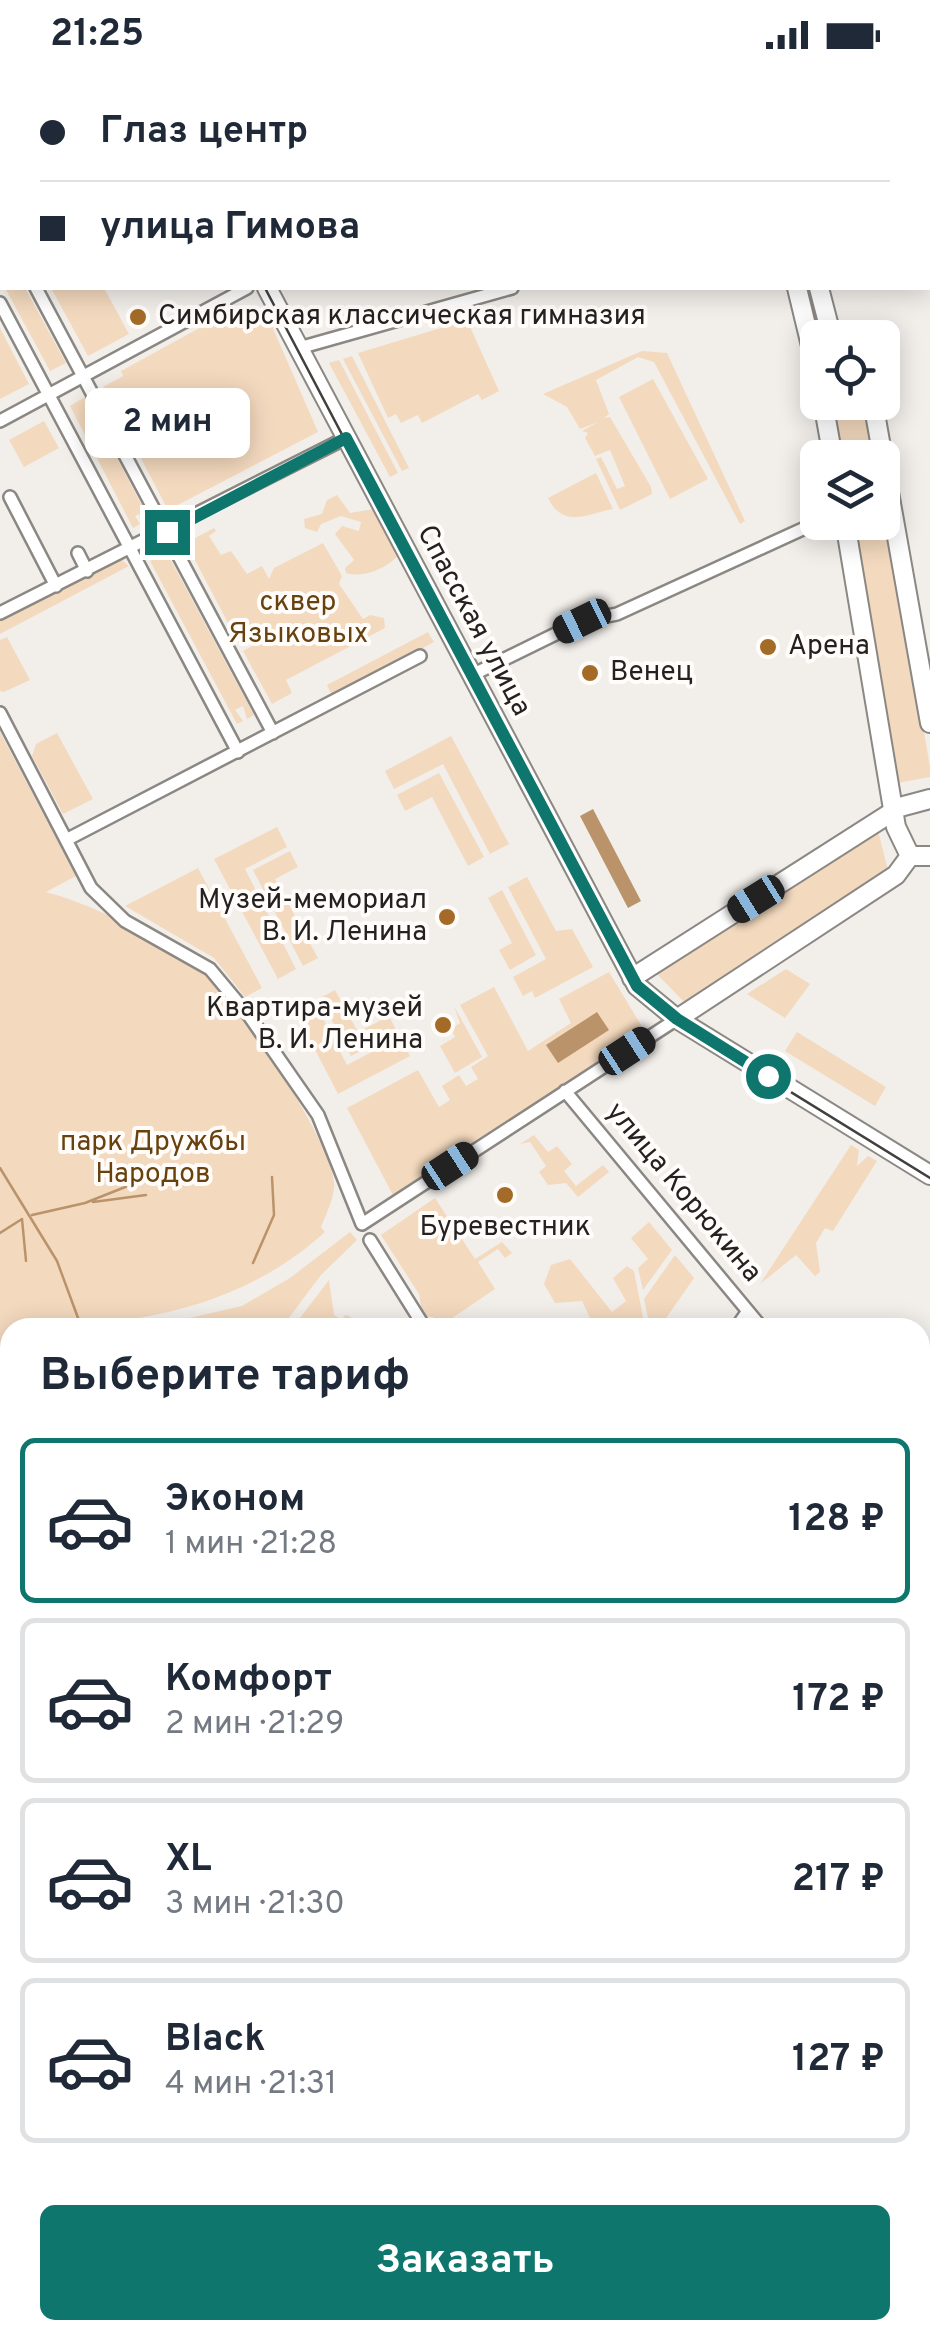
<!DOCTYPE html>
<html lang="ru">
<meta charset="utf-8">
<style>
body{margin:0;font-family:Overpass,sans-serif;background:#f6f6f7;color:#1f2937;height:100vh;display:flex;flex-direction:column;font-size:38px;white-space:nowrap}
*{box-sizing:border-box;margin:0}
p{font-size:32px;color:#747a83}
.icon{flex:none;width:55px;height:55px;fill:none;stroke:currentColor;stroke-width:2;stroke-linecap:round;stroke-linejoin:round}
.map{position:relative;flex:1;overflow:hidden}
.panel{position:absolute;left:0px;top:1248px;width:930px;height:1022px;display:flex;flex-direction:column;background:#fff;border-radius:30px 30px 0 0;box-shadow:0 5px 25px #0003}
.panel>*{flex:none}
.guide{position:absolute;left:0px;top:0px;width:930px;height:220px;box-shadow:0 5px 25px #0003;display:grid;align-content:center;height:220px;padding:0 40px;background:#fff}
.tools{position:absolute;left:800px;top:250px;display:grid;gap:20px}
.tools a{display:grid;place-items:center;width:100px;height:100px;border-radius:15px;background:#fff;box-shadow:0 5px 25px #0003;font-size:50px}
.end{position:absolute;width:45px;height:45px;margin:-22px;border:12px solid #0f766e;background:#fff;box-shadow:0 0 0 5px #fff}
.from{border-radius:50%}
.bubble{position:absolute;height:70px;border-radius:15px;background:#fff;box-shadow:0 5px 25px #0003;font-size:32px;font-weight:700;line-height:70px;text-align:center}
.car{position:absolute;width:30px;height:60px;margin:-30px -15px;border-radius:12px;box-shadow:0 0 8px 2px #0007;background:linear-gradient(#222 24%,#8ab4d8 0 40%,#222 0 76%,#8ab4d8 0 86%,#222 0)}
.guide b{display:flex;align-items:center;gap:35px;height:95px;font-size:38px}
.guide b+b{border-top:2px solid #e0e1e3}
.guide i{width:25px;height:25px;background:#1f2937}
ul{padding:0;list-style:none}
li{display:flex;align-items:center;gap:30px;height:165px;margin:0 20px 15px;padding:0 20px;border:5px solid #e0e1e3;border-radius:15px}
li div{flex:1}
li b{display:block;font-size:38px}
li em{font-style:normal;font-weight:700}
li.selected{border-color:#0f766e}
li>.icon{width:90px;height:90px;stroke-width:1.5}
h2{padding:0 40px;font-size:45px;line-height:120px}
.primary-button{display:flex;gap:20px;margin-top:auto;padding:20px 40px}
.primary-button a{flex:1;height:115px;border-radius:15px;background:#0f766e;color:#fff;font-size:40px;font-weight:700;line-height:115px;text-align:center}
.status{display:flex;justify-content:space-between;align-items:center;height:70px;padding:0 50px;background:#fff;direction:ltr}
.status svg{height:28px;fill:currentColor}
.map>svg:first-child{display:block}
.green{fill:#f3d9be}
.water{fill:#ba936a}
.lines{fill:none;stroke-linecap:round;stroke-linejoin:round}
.stream{stroke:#ba936a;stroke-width:2.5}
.street-casing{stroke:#8b8884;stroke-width:16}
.secondary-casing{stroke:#8b8884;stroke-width:22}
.street{stroke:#fff;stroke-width:11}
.secondary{stroke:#fff;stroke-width:18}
.tram{stroke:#42403f;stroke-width:2.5}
.route{stroke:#0f766e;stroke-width:12}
.poi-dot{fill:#a36b27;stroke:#fffcf9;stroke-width:4}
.labels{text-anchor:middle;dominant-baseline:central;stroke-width:8;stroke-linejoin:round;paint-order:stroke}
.poi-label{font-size:28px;fill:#232221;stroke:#fffcf9;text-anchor:start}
.park-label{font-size:28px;fill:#67410e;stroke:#fffcf9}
.street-label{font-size:28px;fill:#232221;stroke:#fffcf9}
</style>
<div class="status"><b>21:25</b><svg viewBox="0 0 49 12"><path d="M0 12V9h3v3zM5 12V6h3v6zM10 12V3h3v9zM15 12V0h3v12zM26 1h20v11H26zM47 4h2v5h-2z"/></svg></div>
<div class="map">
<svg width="930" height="2269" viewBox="0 0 930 2269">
<rect width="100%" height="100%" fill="#f2efeb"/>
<path class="green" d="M5,218H25L66,293L50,301Z
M51,218H104L129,264L88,286Z
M257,236L272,256L318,362L168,440L137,381L143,378L147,386L153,383L144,364L137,366L141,374L135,377L103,317L123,306L121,301L234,239Z
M467,250L499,321L482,330L478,324L422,353L418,345L401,353L396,344L388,348L358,283Z
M0,258L29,314L0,329Z
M642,281L667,283L745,451L740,454L654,292L638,287L596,310L609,344L604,348L610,347L651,417L652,424L620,440L596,389L601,387L617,419L625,416L610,380L595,386L585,368L588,363L582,361L598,352L580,359L567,337L543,324Z
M352,286L409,398L402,401L343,289Z
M339,290L398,403L390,407L329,293Z
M653,309L708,409L670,429L619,327Z
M85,327L149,449L143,452L139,444L135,446L140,454L133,458L70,336Z
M863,333L877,387H842L833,336Z
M44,351L59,378L24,397L9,370Z
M596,403L613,439C587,444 563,459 548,428Z
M883,420L930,697V707L898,713L853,453L882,452Z
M337,425L350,443L374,439L401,482C390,497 364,509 346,503L345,498L354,490L335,464L342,456L359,461L361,452L341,446L321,454L317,462L305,458L304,449L322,444L327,430Z
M214,458L216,461L209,466L221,485L231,481L247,504L262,496L269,509L274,498L323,473L342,506L339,514L363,549L370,545L384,548L385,558L286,610L292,623L272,634L243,581L252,576L249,569L239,574L186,473Z
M167,483L254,645L247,649L243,636L235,640L243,651L237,654L150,491Z
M122,490L129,496L0,564V551Z
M428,562L434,572L332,626L327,615Z
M7,567L30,610L4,622L0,621V570Z
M0,662L76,806L46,822C98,836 159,869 202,902C235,928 333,1072 334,1113C335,1127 326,1144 321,1157L325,1162C237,1242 125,1257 10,1258V1296L0,1307Z
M57,663L93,729L63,744L32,686L36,674Z
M451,666L509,774L490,784L443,694L394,719L385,701Z
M439,703L484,787L468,796L432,727L405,741L397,725Z
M277,757L287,777L245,799L296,899L278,909L214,789Z
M877,757L888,800L686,934L654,901Z
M290,781L298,797L275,809L318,888L303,896L253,800Z
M198,798L262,918L245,927L214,888L125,836Z
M527,807L556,861L572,859L593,897L535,928L532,921L523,926L513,907L546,889L508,817Z
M502,820L536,885L510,900L499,880L512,873L488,828Z
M786,899L810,914L785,948L747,924Z
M609,902L647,965L394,1127L347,1038L418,1000L439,1037L450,1030L442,1016L459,1005L466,1016L478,1009L471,997L488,986L460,935L494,917L528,981L571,953L559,929Z
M335,920L358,962L389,946L397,962L351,986L320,928Z
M314,931L347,995L400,967L410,986L338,1024L295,941Z
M454,936L482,987L455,1003L440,976L455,967L451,959L460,953Z
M797,962L886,1017L875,1036L785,981Z
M534,1065L548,1082L557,1076L572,1094L564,1101L576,1116L603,1095L609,1102L578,1127L566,1113L548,1115L539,1102L546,1096L530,1072L520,1074Z
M851,1075L859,1080L857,1096L868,1086L877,1091L833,1161L825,1158L816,1173L820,1202L815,1206L796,1185L760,1214Z
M435,1128L475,1189L502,1172L512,1183L505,1188L498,1179L478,1192L495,1219L439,1257L433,1247L423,1246L419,1224L381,1165Z
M649,1152L672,1180L643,1220L638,1198L648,1189L631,1168Z
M350,1162L357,1170L321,1205L282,1257L276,1253L273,1258L150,1257L242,1236L290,1208Z
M675,1185L694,1208L660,1257H650L644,1229Z
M570,1189L612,1242L626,1231L613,1208L627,1196L634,1201L645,1257H582L590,1248L582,1231L555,1233L544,1214L551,1195Z
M329,1210L334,1245L348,1253L343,1246L347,1245L366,1256L293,1257Z
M10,1474V1959L0,1950V1483Z
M920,1676L930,1682V2269H624L621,2260H920V1939L929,1914L926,1893L920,1890Z
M416,2260H594L590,2269H413Z"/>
<path class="water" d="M593,739L641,831L628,838L580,746Z
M597,942L609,960L558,993L546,975Z
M0,2136L10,2143V2260H191L204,2269H0Z"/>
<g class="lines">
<path class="stream" d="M0,1098L57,1191L81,1256
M93,1132L146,1125
M32,1145L85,1133L163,1102
M0,1163L22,1149L26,1191
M253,1193L274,1145L272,1107
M591,2269L595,2260"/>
<g class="street-casing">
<path id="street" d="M464,0L466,2
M317,2L319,0
M0,135L1,134
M0,150L2,155
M36,218L273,663
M0,233L238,682
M299,278L512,218
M0,351L247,218
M10,427L56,516
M78,483L87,501
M0,543L346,368
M470,606L582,551L617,544L818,452
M0,643L91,818L125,851L210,899L250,947L318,1045L362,1154L677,949
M66,770L420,586
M565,1021L762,1258
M370,1170L425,1258
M736,1258L748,1241
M920,1435L930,1440
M920,1671L930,1676
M0,2105L10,2113
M234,2260L247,2269"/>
</g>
<g class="secondary-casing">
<path id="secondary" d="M150,0L151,2
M724,0L725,2
M752,0L753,2
M192,2L194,0
M928,91L930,90
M267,218L637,916L677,949L930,1105
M797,218L818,305
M819,218L832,268
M823,332L833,388
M873,332L930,653
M845,452L896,757L910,786
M910,786H930
M632,908L900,737L930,729
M677,949L896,805L910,786"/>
</g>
<use href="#street" class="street"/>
<use href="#secondary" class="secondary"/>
<path class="tram" d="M190,2L192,0
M265,218L612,878L641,924L676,951L930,1108"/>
</g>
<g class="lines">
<path class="route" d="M167,462L346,368L637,916L677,949L768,1006"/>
</g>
<g class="poi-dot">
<circle cx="138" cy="247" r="10"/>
<circle cx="768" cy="577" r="10"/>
<circle cx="590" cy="603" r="10"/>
<circle cx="447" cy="847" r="10"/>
<circle cx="443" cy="955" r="10"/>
<circle cx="505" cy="1125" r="10"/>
</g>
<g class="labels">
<g class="poi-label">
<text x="158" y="247">Симбирская классическая гимназия</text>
<text x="788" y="577">Арена</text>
<text x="610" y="603">Венец</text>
<text x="427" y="831" text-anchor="end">Музей-мемориал<tspan x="427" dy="32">В. И. Ленина</tspan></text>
<text x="423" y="939" text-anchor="end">Квартира-музей<tspan x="423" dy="32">В. И. Ленина</tspan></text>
<text x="505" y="1158" text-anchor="middle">Буревестник</text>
</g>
<g class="park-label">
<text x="298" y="533">сквер<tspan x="298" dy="32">Языковых</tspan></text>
<text x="153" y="1073">парк Дружбы<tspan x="153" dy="32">Народов</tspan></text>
</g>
<g class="street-label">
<text transform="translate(473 551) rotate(62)">Спасская улица</text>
<text transform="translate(683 1123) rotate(50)">улица Корюкина</text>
</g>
</g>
</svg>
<div class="tools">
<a><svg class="icon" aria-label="locate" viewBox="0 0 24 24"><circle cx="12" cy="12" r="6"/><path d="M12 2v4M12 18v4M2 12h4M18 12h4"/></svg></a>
<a><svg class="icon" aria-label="layers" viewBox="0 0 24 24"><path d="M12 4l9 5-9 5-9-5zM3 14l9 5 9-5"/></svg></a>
</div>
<i class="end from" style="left:768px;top:1006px"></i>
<i class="end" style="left:167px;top:462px"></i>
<div class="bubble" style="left:85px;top:318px;width:165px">2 мин</div>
<i class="car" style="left:582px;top:551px;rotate:244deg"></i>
<i class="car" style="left:756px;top:829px;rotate:238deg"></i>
<i class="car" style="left:627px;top:981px;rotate:57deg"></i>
<i class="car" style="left:450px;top:1096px;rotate:57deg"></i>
<div class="guide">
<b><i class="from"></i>Глаз центр</b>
<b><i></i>улица Гимова</b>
</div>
<section class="panel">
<h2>Выберите тариф</h2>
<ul>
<li class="selected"><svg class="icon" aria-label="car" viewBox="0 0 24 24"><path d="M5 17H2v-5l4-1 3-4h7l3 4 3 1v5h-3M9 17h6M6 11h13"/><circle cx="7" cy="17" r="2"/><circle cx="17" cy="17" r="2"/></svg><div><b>Эконом</b><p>1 мин · 21:28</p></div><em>128 ₽</em></li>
<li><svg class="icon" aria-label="car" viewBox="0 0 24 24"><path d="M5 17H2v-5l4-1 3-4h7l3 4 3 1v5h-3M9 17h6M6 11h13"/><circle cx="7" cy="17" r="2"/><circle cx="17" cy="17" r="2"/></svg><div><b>Комфорт</b><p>2 мин · 21:29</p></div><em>172 ₽</em></li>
<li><svg class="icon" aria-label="car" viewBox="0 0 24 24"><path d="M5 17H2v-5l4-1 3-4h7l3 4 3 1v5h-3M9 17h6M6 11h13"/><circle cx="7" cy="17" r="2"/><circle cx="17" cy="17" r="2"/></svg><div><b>XL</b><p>3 мин · 21:30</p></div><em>217 ₽</em></li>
<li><svg class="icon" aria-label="car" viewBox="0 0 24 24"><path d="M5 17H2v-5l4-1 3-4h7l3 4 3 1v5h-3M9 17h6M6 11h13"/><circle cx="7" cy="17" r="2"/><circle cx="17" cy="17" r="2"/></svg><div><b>Black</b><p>4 мин · 21:31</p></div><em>127 ₽</em></li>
</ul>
<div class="primary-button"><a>Заказать</a></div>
</section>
</div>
